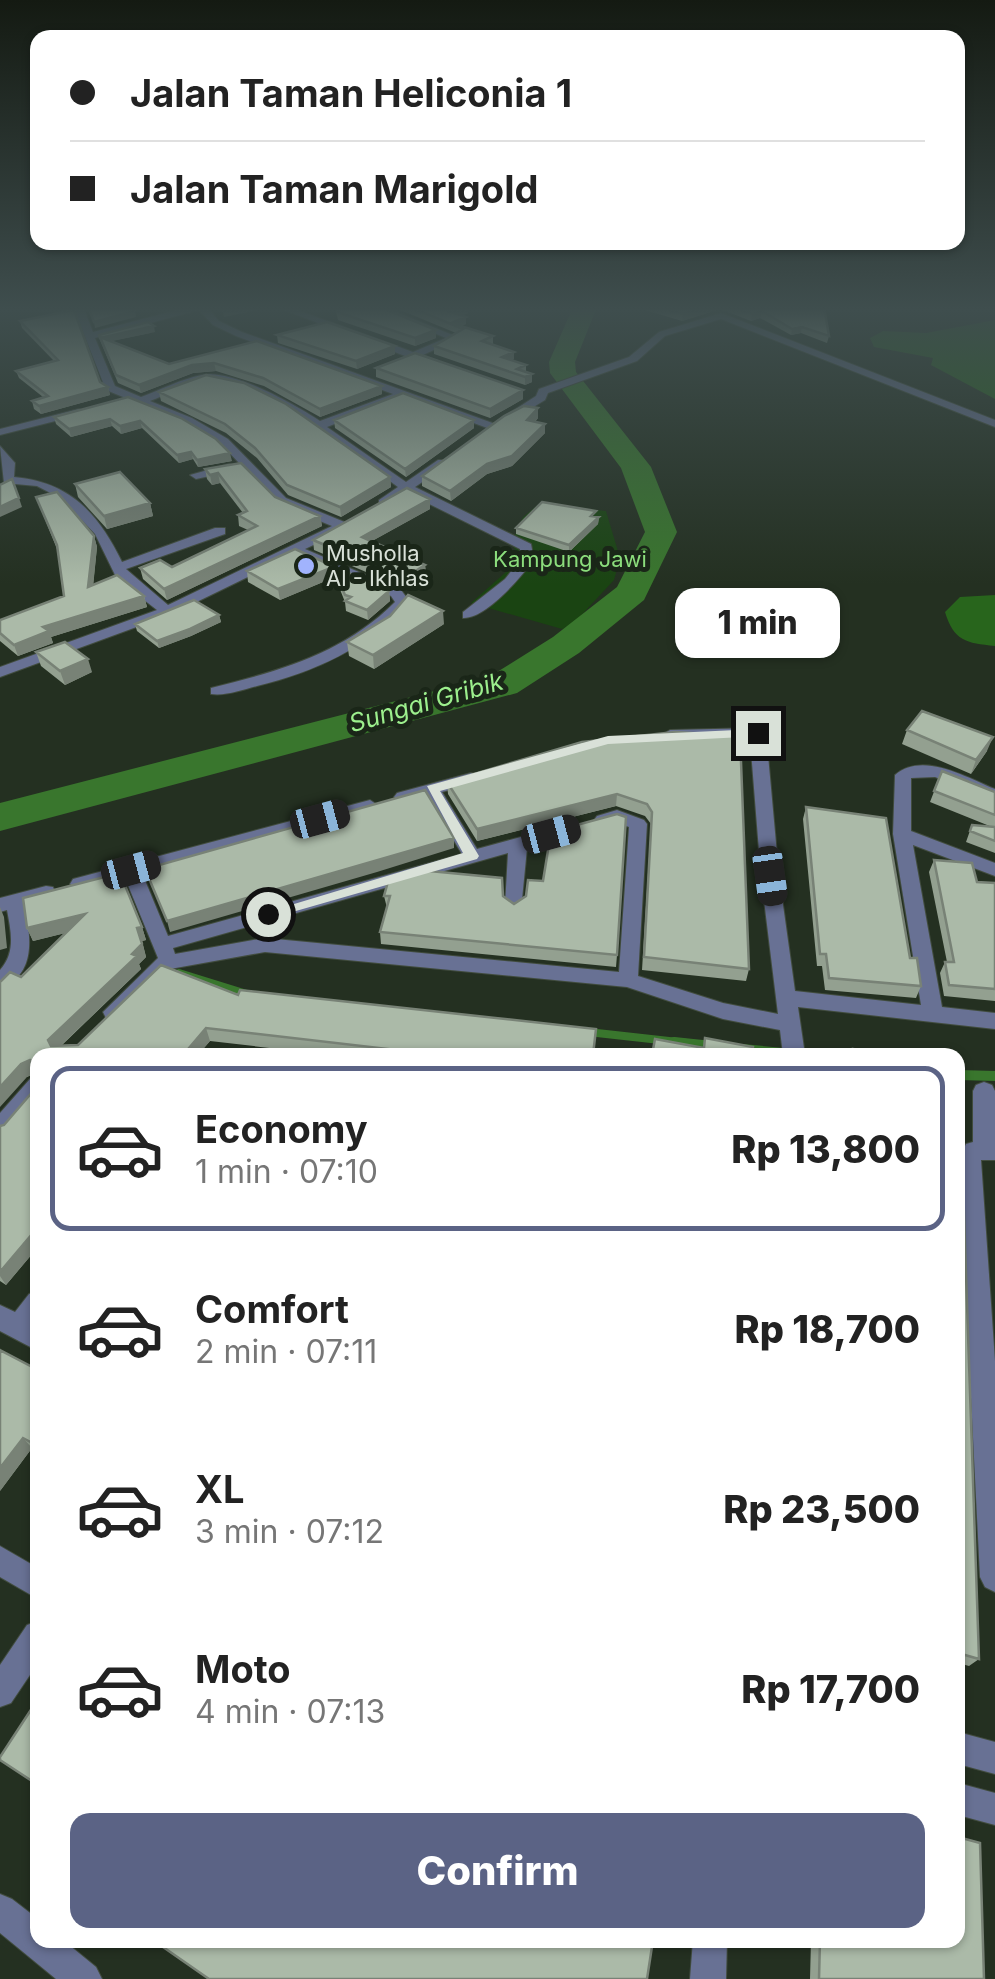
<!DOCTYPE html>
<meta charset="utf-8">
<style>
body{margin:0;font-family:Inter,sans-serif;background:#f6f6f6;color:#222;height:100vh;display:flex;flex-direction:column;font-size:38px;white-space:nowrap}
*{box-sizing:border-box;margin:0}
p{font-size:32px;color:#767676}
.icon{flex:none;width:55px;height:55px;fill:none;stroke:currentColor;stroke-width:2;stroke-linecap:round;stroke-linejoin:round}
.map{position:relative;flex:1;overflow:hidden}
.panel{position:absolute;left:30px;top:1048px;width:935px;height:900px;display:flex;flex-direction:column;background:#fff;border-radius:20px;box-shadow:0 2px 8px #0004}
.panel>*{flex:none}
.hud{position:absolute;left:30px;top:30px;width:935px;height:220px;border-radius:20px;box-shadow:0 2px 8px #0004;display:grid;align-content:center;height:220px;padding:0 40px;background:#fff}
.end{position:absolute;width:45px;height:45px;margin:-22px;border:12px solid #d9e1d8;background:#111;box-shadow:0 0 0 5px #111}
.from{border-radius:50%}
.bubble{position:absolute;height:70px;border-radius:20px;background:#fff;box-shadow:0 2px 8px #0004;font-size:32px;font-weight:800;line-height:70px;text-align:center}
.car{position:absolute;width:30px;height:60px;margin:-30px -15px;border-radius:12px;box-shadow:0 0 8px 2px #0007;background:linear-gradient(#222 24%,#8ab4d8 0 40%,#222 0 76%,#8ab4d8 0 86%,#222 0)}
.hud b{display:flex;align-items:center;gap:35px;height:95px;font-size:38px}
.hud b+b{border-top:2px solid #e0e0e0}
.hud i{width:25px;height:25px;background:#222}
ul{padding:18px 0 0;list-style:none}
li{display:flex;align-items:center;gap:30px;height:165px;margin:0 20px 15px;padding:0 20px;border:5px solid transparent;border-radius:20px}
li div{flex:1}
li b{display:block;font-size:38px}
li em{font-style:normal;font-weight:800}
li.active{border-color:#5b6385}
li>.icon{width:90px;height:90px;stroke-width:1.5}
.action{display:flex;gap:20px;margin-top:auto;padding:20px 40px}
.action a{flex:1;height:115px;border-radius:20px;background:#5b6385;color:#fff;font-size:40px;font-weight:800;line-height:115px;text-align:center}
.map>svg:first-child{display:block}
.green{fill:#1a4412}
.forest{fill:#28651c}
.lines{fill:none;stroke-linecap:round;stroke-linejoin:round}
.stream-far1{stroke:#39762d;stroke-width:8}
.stream{stroke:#39762d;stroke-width:10}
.river{fill:#39762d;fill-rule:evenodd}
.minor-casing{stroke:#414c3e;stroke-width:2}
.minor{fill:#687194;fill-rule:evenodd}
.wall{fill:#93a090}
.shaded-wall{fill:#788276}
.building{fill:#abbaa8;stroke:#788276;stroke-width:2.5}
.route{fill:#d9e1d8}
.poi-dot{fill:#a1b3fd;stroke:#1a2618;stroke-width:4}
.labels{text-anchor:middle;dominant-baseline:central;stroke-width:10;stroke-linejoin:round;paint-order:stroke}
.far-poi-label{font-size:22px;fill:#d9e1d8;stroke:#1a2618;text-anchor:start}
.far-park-label{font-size:22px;fill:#8bdd7c;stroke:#1a2618}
.far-water-label{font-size:25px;font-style:italic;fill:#9cef8d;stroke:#1a2618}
</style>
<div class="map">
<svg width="995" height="1979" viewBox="0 0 995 1979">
<rect width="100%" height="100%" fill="#243021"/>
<path class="green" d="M539,504L606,511L620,558L614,580L574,623L562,629L471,603L522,558L511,544L523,517Z"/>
<path class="forest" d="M995,320V399L931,365L933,358L874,347L870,338L883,331L926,333Z
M995,595V646C966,643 954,641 945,612L960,597Z"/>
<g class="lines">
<path class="stream-far1" d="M179,973L250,995
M588,1032L696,1044"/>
<path class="stream" d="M674,1042L712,1046
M742,1049L804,1055
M958,1075L995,1076"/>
<path class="river" d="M573,307H597L575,362L576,372L651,467L677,532L644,600L579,653L517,693L0,831V803L489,677L553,637L617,587L645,532L621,468L550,373L549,362Z"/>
<g class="minor-casing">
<path id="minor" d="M77,307L84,309L93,332L188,307H207L219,321L242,332L498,425V429H490L403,397L327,427L406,482L438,460H446V466L415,487L531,544L534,560C520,578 486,619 463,618V612L505,579L520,560V549L407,493L387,506H379V500L398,487C348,452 273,383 209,381C192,380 167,395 150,401L192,418L228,439L286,498L347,523V529L305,549L401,590L410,602L408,605C366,648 315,672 257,686C242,690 226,696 211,694V688C280,671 344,653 395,602L391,596L295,554L172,614L0,677V667L157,610L117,579L95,534L62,499L37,486L4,483L0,446L15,463L14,477C70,482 98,513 122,562L215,528H225V534L126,569L168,605L332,526L278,504L220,443L184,422L106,390L74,309ZM199,310L213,325L236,336L393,394L320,421C294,404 233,369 202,375C181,379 160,390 141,397L115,386L95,338Z
M276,307H289L413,352L446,338L371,307H384L460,338L423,355L438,361L434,366L414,359L404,360L405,356Z
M721,313L995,420V427L721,319L665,336L637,361L548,393L545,400L507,423L497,421L536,396L539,389L629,357L659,332Z
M79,409L85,412L83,414L0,435V429Z
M229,464L233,465V471L196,479L190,475Z
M758,728L766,733L779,876L795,991L921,1005L893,834L895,775C922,751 966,777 995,789V800L935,777L911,778V831L995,863V876L913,845L942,1007L995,1013V1029L798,1007L805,1055H783L780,1030L723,1019L627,987L265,952L170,969L120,1018H106L103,1012L158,958L125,878L79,890L70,884L73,879L370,800L379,806L376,810L142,873L168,936L462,854L427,796L403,802L394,797L397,793L471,773L477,774V782L442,792L477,849L575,822L584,828L581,832L527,848L521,910H507L505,905L508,853L173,948L175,954L265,938L619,972L629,827L616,822L603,826L594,820L597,816L617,810L644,820L647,824L638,976L723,1003L778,1014L761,876L750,738L670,740L662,735L670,730Z
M46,886L53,887L55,892L53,897L24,905C31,935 37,975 0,988V970C16,952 11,932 7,910L0,912V898Z
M38,1076V1100L8,1135L0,1137V1113L30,1079Z
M984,1082L992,1085L995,1091V1160H981L995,1361V1592L985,1587L980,1577L959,1158L966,1144L973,1142V1091L976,1085Z
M38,1291V1351L0,1331V1305L15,1312L29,1294Z
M0,1546L38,1568V1599L0,1577Z
M38,1621V1663L11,1703L0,1707V1665L27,1625Z
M958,1732L995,1742V1774L958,1764Z
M958,1783L995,1793V1825L958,1815Z
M0,1894L12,1899L38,1919V1940H63L96,1967L102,1979H56L0,1933Z
M693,1940H727L726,1979H690Z"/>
</g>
<use href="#minor" class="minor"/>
</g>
<path class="wall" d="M335,307H380L436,330V338L415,346L338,320Z
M393,307H468V313L462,315L466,324L461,326L493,336V344L514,352V359L512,360L526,365V372L532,374V382L525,385L434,354V346L456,333Z
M635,307H824L829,336L827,343L801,333L791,335L760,318L751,321L720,309L682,321Z
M20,321L108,387L110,395L41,414L34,409L32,401L43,397L19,378L16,371L54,361L22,328Z
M155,332L111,341L169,364L257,341L382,394L320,417L264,386L216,371L193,373L141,393L118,383L100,340Z
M277,335L395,354L357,369L278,343Z
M376,368L523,399L490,418L376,377Z
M159,392L390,477L391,487L341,517L288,495L257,458L226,433L161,401Z
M128,397L232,461L198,467L193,459L179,463L142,428L121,434L112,426L71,437L56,424L54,417Z
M538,408V418L535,422L545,433L512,466L487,474L451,501L422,486V476Z
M334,420L474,428L406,477L335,428Z
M205,469L320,516L322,526L167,600L143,579L140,568L172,567L248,530L239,526L238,515L243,513L220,483L212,485L207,479Z
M75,484L150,503L153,516L107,529L78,497Z
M36,497L94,536L97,547L93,585L144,596L147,607L51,637L53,643L18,656L0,641V620L64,596L57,549Z
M430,499V509L372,541L425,565L426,574L404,588L314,550L313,540Z
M599,517L598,524L569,552L516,534V528Z
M295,549L389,591L390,601L368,620L346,611L345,602L335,577L280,600L248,582L247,571Z
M219,615L221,622L191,636L159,648L137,631L135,624Z
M444,624L374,669L349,656L347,642Z
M36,652L92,672L65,685L41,666Z
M907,730L987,751L971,774L902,744Z
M675,732L749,969L746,981L642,970L651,824L645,816L616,806L477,841L448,794L447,782Z
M942,771L995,792V853L966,842L972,825L992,827L930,802Z
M806,807L910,958L921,986L916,998L825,990L822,966H817L803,819Z
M934,860L977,882L995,883V1001L944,996L940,973L945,962H947L929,872Z
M384,896H503L514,904L617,955L616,967L381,944L380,932L387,908Z
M142,927L146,940L142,941L146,957L139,964L141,969L61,1046L78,1045L238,995L593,1055H330L210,1041L198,1055H38V1247L6,1285L0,1281V1126L4,1125L34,1090L35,1073L27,1077L21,977L65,933L33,941L27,928Z
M958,1066L979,1659L969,1666L958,1663Z
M38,1370V1451L32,1448L0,1491Z
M811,1940H958L984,1979H810Z"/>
<path class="shaded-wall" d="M244,307H271L224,317L223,311Z
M465,307H468V313L451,319V312Z
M708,307H720V309L682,321L683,314Z
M135,311L136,317L95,328L94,322Z
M762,311L760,318L751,321L752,314Z
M466,317V324L459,327L451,323Z
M154,326L155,332L103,343L100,338Z
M802,327L801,333L791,335L792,329Z
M436,330V338L415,346V338Z
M395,346V354L357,369L356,361Z
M514,352V359L502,365V357Z
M214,363L216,371L193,373L141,393L139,385L192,365Z
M532,374V382L525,385V377Z
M382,386V394L320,417V409Z
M108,387L110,395L41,414L39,406Z
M523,390V399L490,418V409Z
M538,408V418L527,430V420Z
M110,419L112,426L71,437L69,429Z
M474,420V428L406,477L405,469Z
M140,421L142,428L121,434L120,426Z
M545,424V433L512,466L487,474L451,501L450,491Z
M191,452L193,459L179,463L177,455Z
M230,453L232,461L198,467L197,460Z
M218,473L220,483L212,485L210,475Z
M390,477L391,487L341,517L340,507Z
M19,498L22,507L0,517V507Z
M430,499V509L363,546L362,537Z
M150,503L153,516L107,529L104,516Z
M320,516L322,526L167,600L164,589Z
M599,517L598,524L569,552V545Z
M94,536L97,547L92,598L88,587Z
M425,565L426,574L404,588V578Z
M333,567L335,577L280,600L278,589Z
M389,591L390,601L368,620L367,610Z
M144,596L147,607L51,637L53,643L18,656L14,645L43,627Z
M443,611L444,624L374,669L373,655Z
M219,615L221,622L191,636L159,648L157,641Z
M88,659L92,672L65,685L60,671Z
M993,737L987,751L971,774L976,760Z
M617,794L616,806L477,841V829Z
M454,838V848L377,872L170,932L167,921Z
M0,907L4,917L7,948L0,950Z
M85,914L90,927L33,941L27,928Z
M142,927L146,940L142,941L146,957L139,964L141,969L54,1052L48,1040L132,954L137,928Z
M206,1028L210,1041L198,1055H183Z
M30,1060L37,1072L27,1077L0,1107V1087L21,1064Z
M38,1227V1247L6,1285L0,1276V1272Z
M23,1438L32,1448L0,1491V1468Z"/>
<path class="building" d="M98,307H129L135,311L94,322L89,309Z
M218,307H244L223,311Z
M336,307H380L436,330L415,338L337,312Z
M410,307H465L451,312L466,317L451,323L493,336L482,341L514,352L502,357L526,365L517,369L532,374L525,377L434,346L463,329Z
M657,307H708L683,314Z
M732,307H824L829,336L802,327L792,329L762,311L752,314Z
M74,310L100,382L108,387L39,406L32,401L48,396L16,371L58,360L20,321Z
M148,322L154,326L100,338L99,335Z
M327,322L395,346L356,361L277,335Z
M100,337L169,364L257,341L382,386L320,409L263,378L214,363L192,365L139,385L116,375Z
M415,353L523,390L490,409L376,368Z
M206,375L244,383L286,404L390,477L340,507L287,485L255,448L225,424L159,392Z
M403,393L474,420L405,469L334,420Z
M128,397L181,418L216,439L230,453L197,460L191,452L177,455L140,421L120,426L110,419L69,429L54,417Z
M524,406L538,408L527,420L545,424L512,456L487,464L450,491L422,476L504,416Z
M241,463L275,497L320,516L164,589L140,568L160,560L172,567L257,526L238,515L247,511L218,473L210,475L205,469Z
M120,472L150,503L104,516L75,484Z
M12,479L19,498L0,507V485Z
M407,488L430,499L362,537L425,565L404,578L313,540Z
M57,492L94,536L88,587L117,575L144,596L43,627L49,631L14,645L0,633V620L64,596L57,545L36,497Z
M542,502L596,511L591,516L599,517L569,545L516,528Z
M295,549L389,591L367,610L345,601L351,597L345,595L333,567L278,589L247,571Z
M408,595L443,611L373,655L347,642L390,616Z
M194,600L219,615L190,629L157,641L135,624Z
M65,642L88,659L60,671L36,652Z
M922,711L993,737L976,760L907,730Z
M675,732L740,736L749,969L644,957L652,812L647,804L617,794L477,829L447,782L582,742Z
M942,771L995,792V815L934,791Z
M425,790L454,838L167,921L145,869Z
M806,807L886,818L910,958H917L921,986L829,978L826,954H820Z
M617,814L626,817L617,955L380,932L390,896H384L389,878L419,870L502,878L503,896L514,904L526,896L528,880L543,881L551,832Z
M972,825L995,827V841L970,831Z
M934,860L972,863L977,882L995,883V989L949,985L945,962H954Z
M120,873L142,927L137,928L142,944L132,954L137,956L48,1040L51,1046L78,1045L161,965L238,995L240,990L596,1029L593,1055H423V1053L206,1028L183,1055H38V1227L0,1272V1126L4,1125L34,1090L35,1064L30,1060L21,1064L0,1087V982L10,972L21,977L85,914L27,928L23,898Z
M705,1038L753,1047L752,1055H652L655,1039L704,1048Z
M853,1049L890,1055H853Z
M958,1066H959L979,1659L958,1653Z
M0,1350L38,1370V1446L23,1438L0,1468Z
M38,1699V1785L0,1760V1757Z
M958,1837L980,1843L984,1979H819L820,1940H958Z
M153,1940H653L647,1979H209Z"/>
<linearGradient id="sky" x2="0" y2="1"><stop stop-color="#141a12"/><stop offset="0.53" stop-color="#3f4e4e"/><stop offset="1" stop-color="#3f4e4e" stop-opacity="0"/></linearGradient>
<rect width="995" height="584" fill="url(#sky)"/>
<path class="route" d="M758,729L762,736L608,744L440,791L479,856L477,859L268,919L261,914L463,853L427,786L608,736Z"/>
<circle class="poi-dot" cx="306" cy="566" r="10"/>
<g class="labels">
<g class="far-poi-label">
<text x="326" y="553">Musholla<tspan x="326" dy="25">Al - Ikhlas</tspan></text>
</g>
<g class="far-park-label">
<text x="570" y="559">Kampung Jawi</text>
</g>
<g class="far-water-label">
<text transform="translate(426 702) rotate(-16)">Sungai Gribik</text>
</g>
</g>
</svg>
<i class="end from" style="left:268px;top:914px"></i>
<i class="end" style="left:758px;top:733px"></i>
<div class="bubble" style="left:675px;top:588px;width:165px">1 min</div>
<i class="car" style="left:320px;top:819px;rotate:75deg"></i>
<i class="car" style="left:551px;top:834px;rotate:75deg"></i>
<i class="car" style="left:131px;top:870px;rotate:75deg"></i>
<i class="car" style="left:770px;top:876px;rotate:172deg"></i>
<div class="hud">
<b><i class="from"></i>Jalan Taman Heliconia 1</b>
<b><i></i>Jalan Taman Marigold</b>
</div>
<section class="panel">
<ul>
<li class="active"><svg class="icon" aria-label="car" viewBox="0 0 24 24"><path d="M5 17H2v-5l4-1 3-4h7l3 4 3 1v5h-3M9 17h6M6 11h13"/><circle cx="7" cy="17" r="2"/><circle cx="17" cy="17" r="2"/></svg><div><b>Economy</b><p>1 min · 07:10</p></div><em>Rp 13,800</em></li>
<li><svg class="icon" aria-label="car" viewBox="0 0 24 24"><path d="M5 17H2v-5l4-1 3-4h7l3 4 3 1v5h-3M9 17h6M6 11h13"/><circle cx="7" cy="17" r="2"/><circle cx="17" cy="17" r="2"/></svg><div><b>Comfort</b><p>2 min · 07:11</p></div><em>Rp 18,700</em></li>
<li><svg class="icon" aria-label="car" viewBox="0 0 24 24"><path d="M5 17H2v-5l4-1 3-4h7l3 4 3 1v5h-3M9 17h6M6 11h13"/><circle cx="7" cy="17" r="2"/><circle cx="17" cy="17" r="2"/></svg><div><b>XL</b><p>3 min · 07:12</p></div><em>Rp 23,500</em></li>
<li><svg class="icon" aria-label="car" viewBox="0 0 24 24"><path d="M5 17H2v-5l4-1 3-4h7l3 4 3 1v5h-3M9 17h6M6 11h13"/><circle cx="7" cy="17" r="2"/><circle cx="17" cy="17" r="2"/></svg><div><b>Moto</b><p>4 min · 07:13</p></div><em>Rp 17,700</em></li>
</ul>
<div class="action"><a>Confirm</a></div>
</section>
</div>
